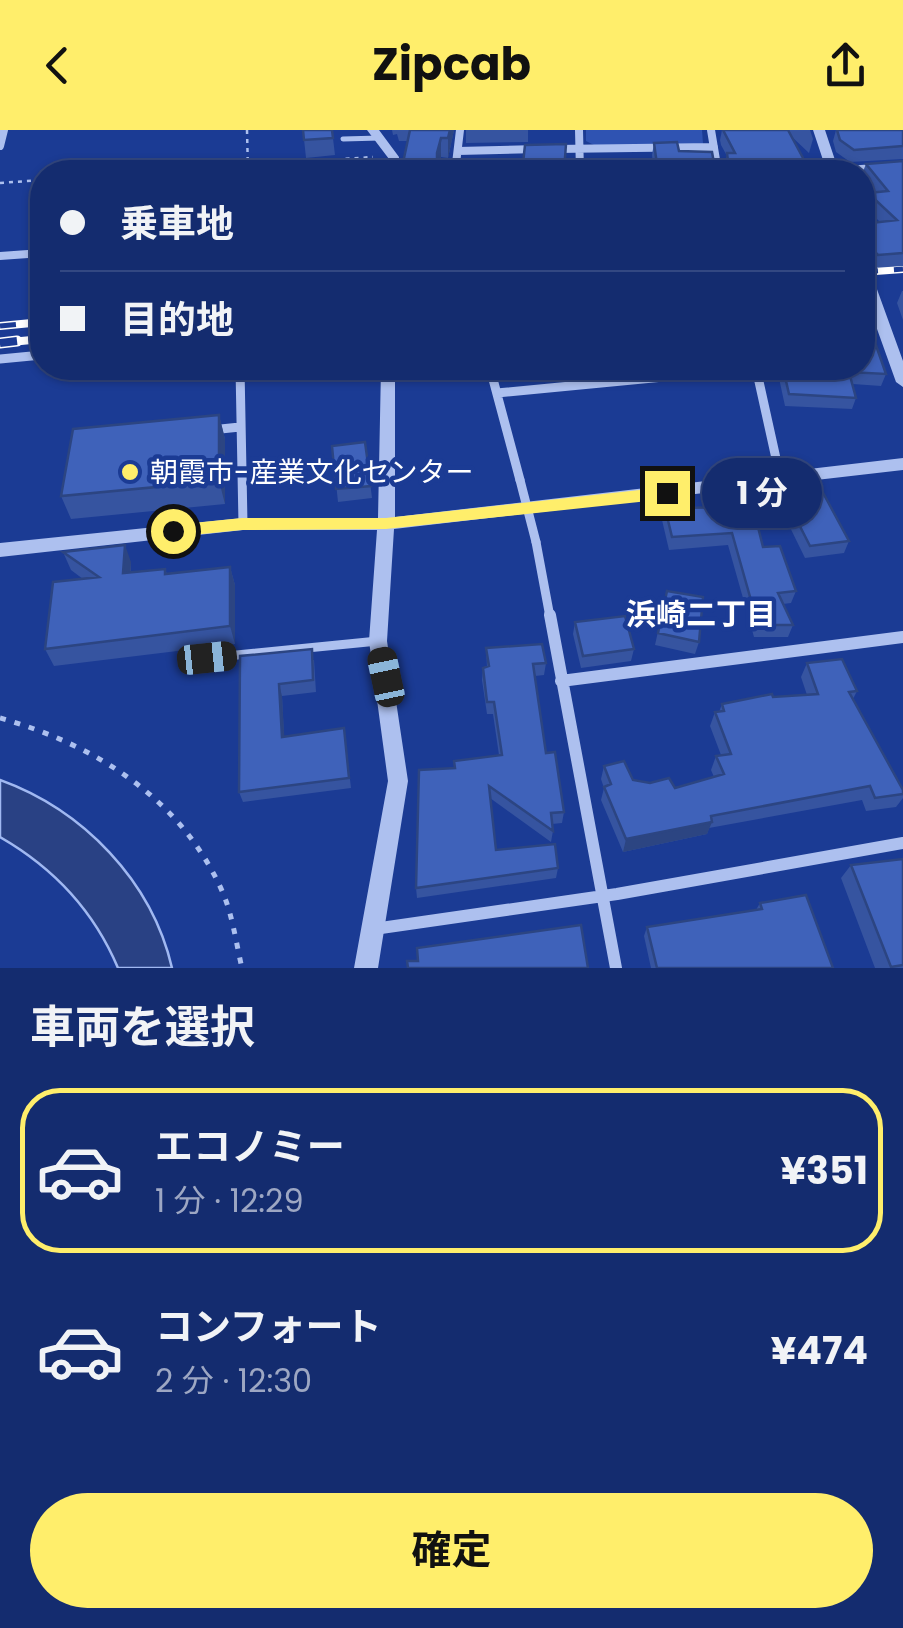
<!DOCTYPE html>
<html lang="ja">
<meta charset="utf-8">
<style>
body{margin:0;font-family:Poppins,"Noto Sans JP",sans-serif;background:#1d3474;color:#f1f3f6;height:100vh;display:flex;flex-direction:column;font-size:38px;white-space:nowrap}
*{box-sizing:border-box;margin:0}
p{font-size:32px;color:#9da7c3}
.icon{flex:none;width:55px;height:55px;fill:none;stroke:currentColor;stroke-width:2;stroke-linecap:round;stroke-linejoin:round}
.map{position:relative;height:838px;overflow:hidden}
.panel{display:flex;flex-direction:column;background:#142c6f;flex:1}
.panel>*{flex:none}
.top-card{position:absolute;left:30px;top:30px;width:845px;height:220px;border-radius:40px;box-shadow:0 2px 8px #0004,0 0 0 2px #334882;display:grid;align-content:center;height:220px;padding:0 30px;background:#142c6f}
.end{position:absolute;width:45px;height:45px;margin:-22px;border:12px solid #ffee6b;background:#111;box-shadow:0 0 0 5px #111}
.from{border-radius:50%}
.bubble{position:absolute;height:70px;border-radius:35px;background:#142c6f;box-shadow:0 2px 8px #0004,0 0 0 2px #334882;font-size:32px;font-weight:700;line-height:70px;text-align:center}
.car{position:absolute;width:30px;height:60px;margin:-30px -15px;border-radius:12px;box-shadow:0 0 8px 2px #0007;background:linear-gradient(#222 24%,#8ab4d8 0 40%,#222 0 76%,#8ab4d8 0 86%,#222 0)}
.top-card b{display:flex;align-items:center;gap:35px;height:95px;font-size:38px}
.top-card b+b{border-top:2px solid #334882}
.top-card i{width:25px;height:25px;background:#f1f3f6}
ul{padding:0;list-style:none}
li{display:flex;align-items:center;gap:30px;height:165px;margin:0 20px 15px;padding:0 10px;border:5px solid transparent;border-radius:40px}
li div{flex:1}
li b{display:block;font-size:38px}
li em{font-style:normal;font-weight:700}
li.active{border-color:#ffee6b}
li>.icon{width:90px;height:90px;stroke-width:1.5}
h2{padding:0 30px;font-size:45px;line-height:120px}
.button{display:flex;gap:20px;margin-top:auto;padding:20px 30px}
.button a{flex:1;height:115px;border-radius:60px;background:#ffee6b;color:#111;font-size:40px;font-weight:700;line-height:115px;text-align:center}
header{display:flex;justify-content:space-between;align-items:center;height:130px;padding:0 30px;background:#ffee6b;color:#111;font-size:45px;font-weight:700}
.map>svg:first-child{display:block}
.green{fill:#2f53b2}
.water{fill:#294184;stroke:#a0b8f1;stroke-width:2.5}
.lines{fill:none;stroke-linecap:round;stroke-linejoin:round}
.path-far1{stroke:#adc0ef;stroke-width:2.5;stroke-dasharray:4 5;stroke-linecap:butt}
.path{stroke:#adc0ef;stroke-width:5;stroke-dasharray:6 9;stroke-linecap:butt}
.service-far1{stroke:#adc0ef;stroke-width:5}
.service{stroke:#adc0ef;stroke-width:9}
.minor-far2{stroke:#adc0ef;stroke-width:8}
.minor-far1{stroke:#adc0ef;stroke-width:9}
.minor{stroke:#adc0ef;stroke-width:12}
.tertiary{fill:#adc0ef;fill-rule:evenodd}
.rail-far1-casing{stroke:#fff;stroke-width:8}
.rail-casing{stroke:#fff;stroke-width:11}
.rail-far1{stroke:#1b3b94;stroke-width:5;stroke-dasharray:16;stroke-linecap:butt}
.rail{stroke:#1b3b94;stroke-width:8;stroke-dasharray:21;stroke-linecap:butt}
.minor-bridge{stroke:#adc0ef;stroke-width:9}
.tertiary-bridge{stroke:#adc0ef;stroke-width:12}
.wall{fill:#3654a0}
.shaded-wall{fill:#2c4582}
.building{fill:#3f62ba;stroke:#2c4582;stroke-width:2.5}
.route{fill:#ffee6b}
.poi-dot{fill:#ffee6b;stroke:#1b3b94;stroke-width:4}
.labels{text-anchor:middle;dominant-baseline:central;stroke-width:9;stroke-linejoin:round;paint-order:stroke}
.poi-label{font-size:28px;fill:#fff;stroke:#1b3b94;text-anchor:start}
.neighbourhood-label{font-size:30px;font-weight:bold;fill:#fff;stroke:#1b3b94}
</style>
<header><svg class="icon" aria-label="back" viewBox="0 0 24 24"><path d="M15 5l-7 7 7 7"/></svg>Zipcab<svg class="icon" aria-label="share" viewBox="0 0 24 24"><path d="M12 15V3M7 8l5-5 5 5M5 13v7h14v-7"/></svg></header>
<div class="map">
<svg width="903" height="838" viewBox="0 0 903 838">
<rect width="100%" height="100%" fill="#1b3b94"/>
<path class="green" d="M586,0H702L703,14L594,15L586,11Z"/>
<path class="water" d="M0,650C83,680 152,751 172,838H118C94,781 54,738 0,707Z"/>
<g class="lines">
<path class="path-far1" d="M247,0L248,42
M148,42L373,27
M0,53L42,50"/>
<path class="path" d="M0,588C96,615 182,669 223,763C233,787 236,813 242,838"/>
<path class="service-far1" d="M343,9L380,8"/>
<path class="service" d="M207,528L378,511"/>
<path class="minor-far2" d="M579,0L580,42
M711,0L718,42
M0,16L4,0
M555,19L714,17
M458,21L538,19
M833,41L903,36
M455,42L460,0
M0,126L42,123"/>
<path class="minor-far1" d="M0,229L42,225
M240,238L243,394
M490,238L520,350
M756,238L781,351
M497,263L757,238
M211,300L240,297
M536,412L550,487"/>
<path class="minor" d="M550,485L616,838
M561,551L903,507
M374,799L617,764L903,713"/>
<path class="tertiary" d="M367,0H379L399,27L398,42H386L389,29Z
M813,0H825L839,42H827Z
M867,147L874,151L903,231V257L896,252L862,157V148Z
M381,238H395V387L903,328V340L394,399L387,511L408,651L378,838H354L388,651L369,511L377,400H243L0,427V413L243,388H378Z"/>
<g class="rail-far1-casing">
<path id="rail-far1" d="M862,142L903,139
M0,196L42,192
M0,213L42,209"/>
</g>
<g class="rail-casing">
<path id="rail" d="M0,213L17,211"/>
</g>
<use href="#rail-far1" class="rail-far1"/>
<use href="#rail" class="rail"/>
<path class="minor-bridge" d="M520,350L536,412"/>
<path class="tertiary-bridge" d="M862,137L867,151"/>
</g>
<path class="wall" d="M303,0H332L335,25L306,28Z
M392,0H454L448,28L441,27L437,42L408,11H399L397,4L393,5Z
M466,0H528V12L466,13Z
M722,0H810L813,9L809,23L791,6L803,42H654L652,25L654,13L723,36L727,26L721,15L720,10Z
M836,0H903V29L850,32L836,22L833,11Z
M903,31V136L873,138L863,127L862,94L880,92L864,76L868,63L874,62L862,48V44L866,34Z
M902,161H903V190L897,173Z
M435,238H466V242L436,244Z
M765,238H862L886,244L881,256L853,254L856,268L852,279L785,276L777,239Z
M219,285L225,309V374L71,389L61,366Z
M365,312L372,368L338,372L332,316Z
M783,363L849,411L844,423L805,428L779,375Z
M753,377L763,417L796,461L791,473L783,474L793,495L788,507H754L728,415L669,420L662,390L665,378Z
M63,422L131,432V442L165,439L167,444L230,437L235,455V514L54,536L45,519L83,449L71,440Z
M667,461L699,512L695,524L655,515Z
M575,492L634,519L631,531L581,538L573,504Z
M486,518L546,533L544,545L535,546L546,623L564,682L562,693L552,694L553,701L551,712L490,668L496,720L558,738L556,748L417,768L416,758L454,638V631L499,625L493,584H487L482,550L483,538L487,537Z
M240,526L314,530L316,562L282,566L284,607L344,598L351,658L243,672L239,662Z
M807,533L857,561L853,569L903,660V668L896,677L866,681L862,670L709,698L707,704L623,722L601,670L604,658L601,649L604,636L633,650L675,658L714,647L711,640L716,626L721,625L710,596L715,582H719L722,574L807,565L801,547Z
M903,729V838H875L841,748L851,735Z
M760,773L833,838H651L644,806L647,797L756,780Z"/>
<path class="shaded-wall" d="M450,0H454L448,28V8Z
M441,8V27L437,42V23Z
M219,285L225,309V374L219,351Z
M125,415L131,432L130,461L123,443Z
M230,437L235,455V514L230,496Z
M279,554L282,566L285,618L282,607Z
M712,692L707,704L623,722L626,709Z"/>
<path class="building" d="M303,0H332L333,8L304,10Z
M410,0H450L448,8H441L437,23V42H401Z
M723,0H788L803,28L800,30L803,42H658L654,13L677,12L679,21L712,22L714,33L723,36L728,31L727,23H735Z
M837,0H903V16L854,20L840,10Z
M566,14L564,42H522L525,15Z
M903,31V123L878,125L867,114L862,116V94L897,90L868,63L888,61L866,34Z
M862,175L886,244L849,242L856,268L789,264L783,238H862Z
M219,285V351L61,366L73,299Z
M365,312L371,356L336,359L332,316Z
M821,359L849,411L810,416L783,363Z
M753,377L763,417L780,416L796,461L778,463L793,495H758L732,403L672,407L665,378Z
M125,415L123,443L165,439V444L230,437V496L45,519L53,452L99,447L63,422Z
M667,461L703,467L699,512L658,503Z
M625,486L634,519L583,526L575,492Z
M542,514L546,533L533,534L546,623L555,622L564,682L551,683L553,701L489,656L496,720L555,714L558,738L416,758L419,640L455,638L454,631L502,625L494,572H487L483,538L489,536L486,518Z
M312,519L313,550L279,554L282,607L344,598L349,648L239,662L240,526Z
M842,529L857,561L849,562L903,660V664L875,668L870,656L711,686L712,692L626,709L604,657L611,654L604,636L624,631L633,650L650,653L669,648L675,658L724,644L716,626L731,624L715,582L724,581L722,574L772,564L773,567L818,564L807,533Z
M903,729V835L891,837L851,735Z
M806,765L833,838H657L647,797L762,779L760,773Z
M581,795L588,838H408L407,831H418L417,818Z"/>
<path class="route" d="M667,357L674,363L667,369L386,399L242,400L173,407L165,401L173,395L242,388H386Z"/>
<circle class="poi-dot" cx="130" cy="342" r="10"/>
<g class="labels">
<g class="poi-label">
<text x="150" y="342">朝霞市-産業文化センター</text>
</g>
<g class="neighbourhood-label">
<text x="701" y="484">浜崎二丁目</text>
</g>
</g>
</svg>
<i class="end from" style="left:173px;top:401px"></i>
<i class="end" style="left:667px;top:363px"></i>
<div class="bubble" style="left:702px;top:328px;width:120px">1 分</div>
<i class="car" style="left:207px;top:528px;rotate:84deg"></i>
<i class="car" style="left:386px;top:547px;rotate:348deg"></i>
<div class="top-card">
<b><i class="from"></i>乗車地</b>
<b><i></i>目的地</b>
</div>
</div>
<section class="panel">
<h2>車両を選択</h2>
<ul>
<li class="active"><svg class="icon" aria-label="car" viewBox="0 0 24 24"><path d="M5 17H2v-5l4-1 3-4h7l3 4 3 1v5h-3M9 17h6M6 11h13"/><circle cx="7" cy="17" r="2"/><circle cx="17" cy="17" r="2"/></svg><div><b>エコノミー</b><p>1 分 · 12:29</p></div><em>¥351</em></li>
<li><svg class="icon" aria-label="car" viewBox="0 0 24 24"><path d="M5 17H2v-5l4-1 3-4h7l3 4 3 1v5h-3M9 17h6M6 11h13"/><circle cx="7" cy="17" r="2"/><circle cx="17" cy="17" r="2"/></svg><div><b>コンフォート</b><p>2 分 · 12:30</p></div><em>¥474</em></li>
</ul>
<div class="button"><a>確定</a></div>
</section>
